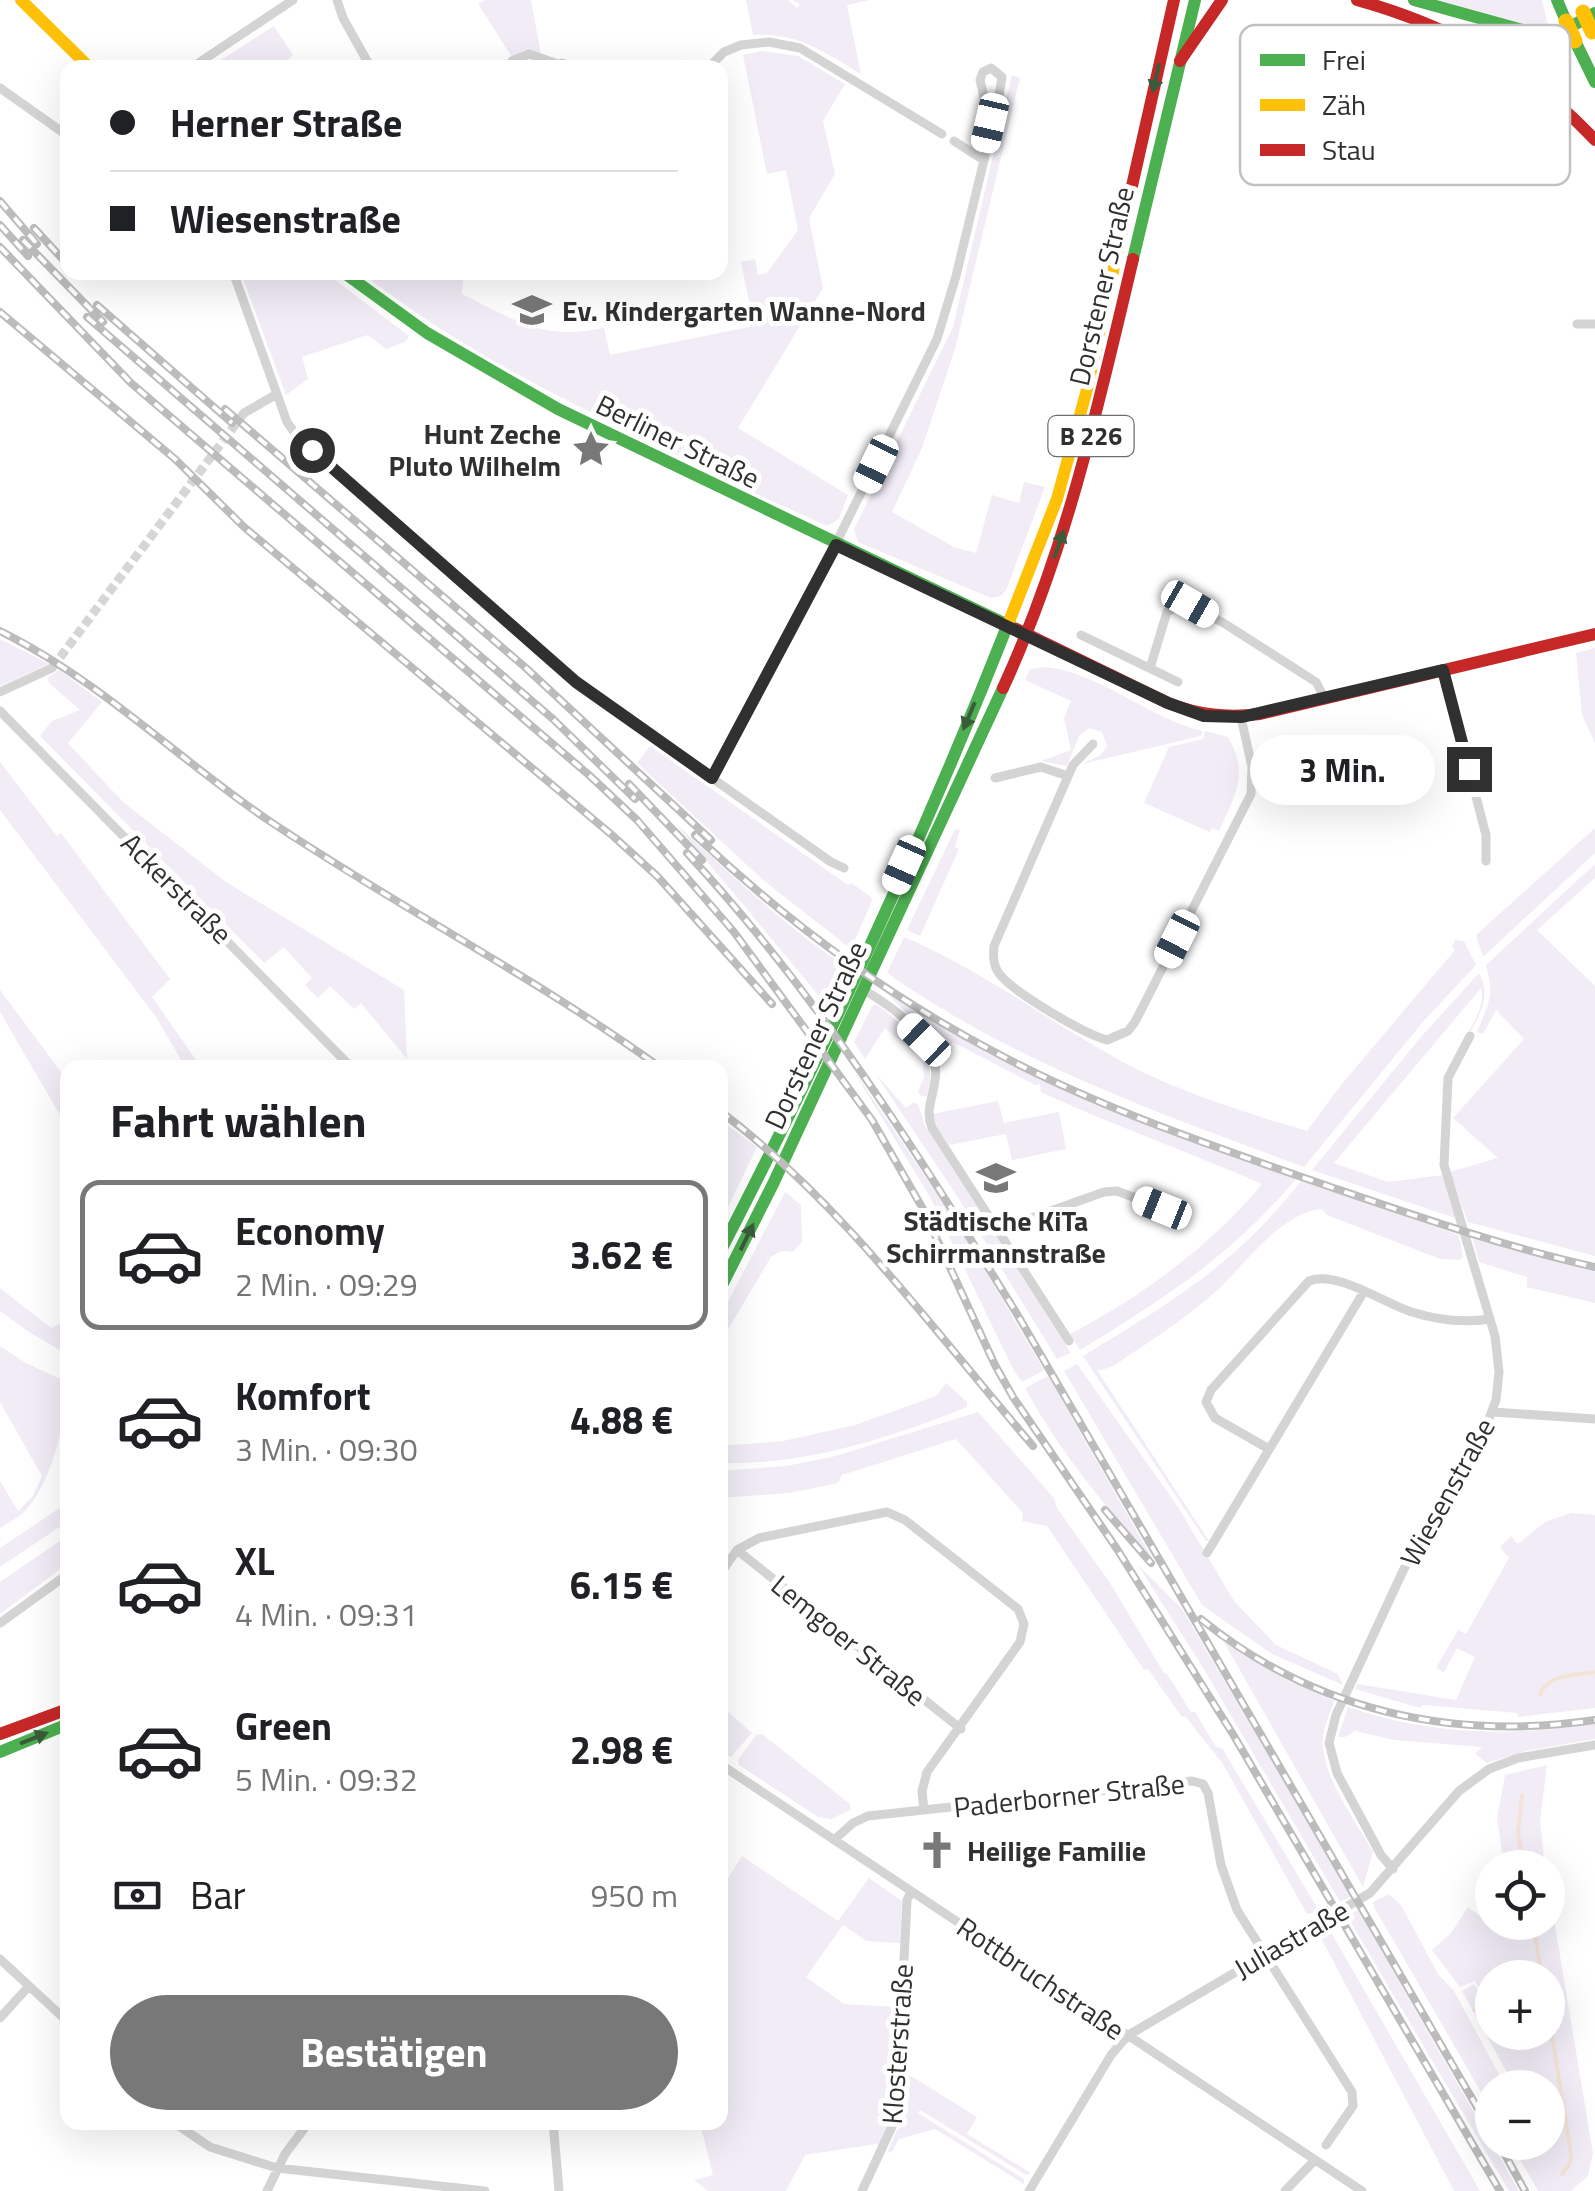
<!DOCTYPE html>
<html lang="de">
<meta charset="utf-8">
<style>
body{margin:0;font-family:"Titillium Web",sans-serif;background:#f6f6f6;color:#202124;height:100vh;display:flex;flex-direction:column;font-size:38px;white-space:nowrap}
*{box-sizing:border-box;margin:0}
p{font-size:32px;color:#757577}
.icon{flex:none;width:55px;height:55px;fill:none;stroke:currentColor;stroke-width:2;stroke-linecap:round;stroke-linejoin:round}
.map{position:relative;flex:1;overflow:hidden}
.panel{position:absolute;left:60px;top:1060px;width:668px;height:1070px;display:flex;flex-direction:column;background:#fff;border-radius:20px;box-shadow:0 10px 40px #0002}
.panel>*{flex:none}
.guide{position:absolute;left:60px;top:60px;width:668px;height:220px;border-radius:20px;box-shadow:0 10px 40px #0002;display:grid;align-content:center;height:220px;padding:0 50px;background:#fff}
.controls{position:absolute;left:1475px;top:1850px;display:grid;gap:20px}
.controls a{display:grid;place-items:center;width:90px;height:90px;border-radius:50%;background:#fff;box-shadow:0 10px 40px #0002;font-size:50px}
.end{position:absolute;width:45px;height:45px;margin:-22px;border:12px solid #303030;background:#fff;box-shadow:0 0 0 5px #fff}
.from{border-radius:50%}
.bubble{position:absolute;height:70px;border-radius:35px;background:#fff;box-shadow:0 10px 40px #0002;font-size:32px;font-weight:700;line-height:70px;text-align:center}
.car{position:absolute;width:30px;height:60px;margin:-30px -15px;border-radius:12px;box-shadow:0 0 8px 2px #0007;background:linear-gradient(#fff 24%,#345 0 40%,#fff 0 76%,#345 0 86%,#fff 0)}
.guide b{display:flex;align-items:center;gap:35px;height:95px;font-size:38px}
.guide b+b{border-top:2px solid #e0e0e0}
.guide i{width:25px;height:25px;background:#202124}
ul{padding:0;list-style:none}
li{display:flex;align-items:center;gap:30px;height:150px;margin:0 20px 15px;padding:0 30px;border:5px solid transparent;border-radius:20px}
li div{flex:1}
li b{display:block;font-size:38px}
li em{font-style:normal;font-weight:700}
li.on{border-color:#787878}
li>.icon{width:90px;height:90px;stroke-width:1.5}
h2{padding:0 50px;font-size:45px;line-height:120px}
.pay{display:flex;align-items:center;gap:25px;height:110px;padding:0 50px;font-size:38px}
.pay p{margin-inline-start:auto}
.primary-button{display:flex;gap:20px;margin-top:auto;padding:20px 50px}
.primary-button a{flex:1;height:115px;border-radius:60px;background:#787878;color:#fff;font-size:40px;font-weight:700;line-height:115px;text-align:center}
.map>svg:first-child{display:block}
.green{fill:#f1ecf6;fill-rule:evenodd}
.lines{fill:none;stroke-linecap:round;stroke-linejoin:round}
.stream{stroke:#f4e4d8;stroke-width:4}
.street-tunnel{stroke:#d6d6d6;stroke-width:9;stroke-dasharray:9 4.5;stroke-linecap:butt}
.street{stroke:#d4d4d4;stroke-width:9}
.fast{stroke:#4caf50;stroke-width:12}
.slow{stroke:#ffc107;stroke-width:12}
.jam{stroke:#c62828;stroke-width:12}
.rail-casing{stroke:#bcbcbc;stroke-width:8}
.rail{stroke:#fff;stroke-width:4;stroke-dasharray:11;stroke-linecap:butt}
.slow-bridge{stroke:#ffc107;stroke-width:15}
.oneway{fill:#3a5c3b}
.route{stroke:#303030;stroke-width:12}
.labels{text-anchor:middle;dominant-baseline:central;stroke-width:10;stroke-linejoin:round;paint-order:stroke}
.shield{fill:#fff;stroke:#6e6e6e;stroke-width:2.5}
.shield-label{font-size:25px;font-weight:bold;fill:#303030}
.street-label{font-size:28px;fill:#303030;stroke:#fff}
.poi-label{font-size:28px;font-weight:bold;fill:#303030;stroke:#fff;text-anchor:start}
.key{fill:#fff;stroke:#c1c1c1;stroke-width:2.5}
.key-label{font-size:28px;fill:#303030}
</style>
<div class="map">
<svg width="1595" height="2191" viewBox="0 0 1595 2191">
<rect width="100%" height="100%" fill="#fff"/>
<path class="green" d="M485,0H531L541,55L525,50L512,57L478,4Z
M746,0H788L797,8L800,4L792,0H870L847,5L861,74C825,52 796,32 753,35Z
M1429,0H1542L1548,25L1546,30Z
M274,26L293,55L280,67H210Z
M762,51L798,56L845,84L823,121L835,174L809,218L823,288L738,428L848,495L839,519L827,526L750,491L751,486L744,483L742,487L730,481L731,476L717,470L715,473C592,413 469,358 362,273H464L462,294C515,320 543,341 604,328L610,355L754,326L741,262L755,259L758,275L767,273L798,230L786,170L767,174L743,55Z
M1012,75L1020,78L955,349L922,448L892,512L954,547L976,553L992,495L1019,503L1024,482L1045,487L1006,590L1001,596L991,598L858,542L854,529L953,327Z
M241,273H326L409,336L405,342L386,349L368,335L302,357L308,379L286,395Z
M0,639L49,664L0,686Z
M1595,648V743L1582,715L1576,653Z
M1046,667C1101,673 1148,718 1202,731L1201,736L1082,764L1101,755L1107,746L1102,732L1089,728L1079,736L1067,766L1041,761L1071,750L1064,718L1071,701L1025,680L1030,669Z
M59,670L102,702L68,743L123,802L226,882L404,990L407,1059L361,1003L354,1009L330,986L318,998L305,985L312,978L284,947L264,963L40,736L52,721L80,710L49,683L48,677Z
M1205,731L1228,737C1250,774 1235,795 1219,831L1212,828L1210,832L1144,803L1169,747L1203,739Z
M650,746L838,878L848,885L851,883L871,897L872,901L851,949L763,880L637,763Z
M0,762L57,836L61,833L170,979L152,997L201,1067H185L156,1017L0,810Z
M675,823C729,873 784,925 843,965L825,1003Z
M1595,828V853L1483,957L1476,935Z
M955,829L960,830L955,847L959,849L920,936L907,930Z
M1595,864V878L1537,930L1595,986V1256L1468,1222L1449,1172L1498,1158L1453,1118L1524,1039L1496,1010L1483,1034L1477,1032C1488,1004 1495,997 1486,965Z
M904,937C982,970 1049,1022 1123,1062C1174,1090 1249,1114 1307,1131L1341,1085L1455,950L1452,947L1455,940L1464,941L1476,965L1422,1023L1304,1167C1159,1113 1013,1062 887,973Z
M1479,973C1496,1002 1469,1032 1455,1056C1463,1036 1487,1012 1481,988L1334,1163L1388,1182L1443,1175L1455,1218L1312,1170L1420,1038Z
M0,990L67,1080V1127L0,1012Z
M887,993L987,1053L1091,1103L1296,1179C1231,1256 1165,1298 1080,1350L1070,1334C1141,1297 1211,1246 1262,1184C1189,1152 1114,1126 1041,1092L1040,1084L1035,1085L953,1042L945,1056L938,1059L927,1035Z
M876,1004C885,1010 893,1017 901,1025C925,1047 936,1063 927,1096H921L918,1091L924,1078L923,1060L885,1028L865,1059L854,1042L872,1006Z
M850,1065L960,1228L1044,1370L1022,1382L1013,1369L930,1197Z
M875,1073L906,1108L913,1103L918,1104L925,1126L1071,1353L1057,1359L957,1196Z
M998,1101L1004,1123L1059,1112L1066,1149L1012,1160L1006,1134L949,1145L934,1123L932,1114Z
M720,1120L757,1147L720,1224Z
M1301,1181L1459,1235L1463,1258L1458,1260L1440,1259L1327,1215L1322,1209C1280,1212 1244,1267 1213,1294C1190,1314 1163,1333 1137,1350C1124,1358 1112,1370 1097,1370L1209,1541H1206L1083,1356C1173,1301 1235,1265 1301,1181Z
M785,1192L801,1205L802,1242L793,1252L782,1251L771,1257L720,1343V1317Z
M1473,1239L1595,1271V1303L1527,1287V1277L1479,1262Z
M0,1288L51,1328L67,1320V1354L29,1332L0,1311Z
M0,1346L26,1363L67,1382C68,1418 51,1483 26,1510C19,1517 9,1523 0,1528V1481L18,1511L33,1496L42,1476L0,1402Z
M1077,1364L1178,1507L1234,1601L1276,1645L1338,1674L1343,1685L1272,1654L1202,1605L1064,1371Z
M1048,1376L1155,1563C1106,1507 1060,1453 1025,1388Z
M946,1383L967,1402V1407C890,1438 803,1466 720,1463V1446L783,1441L855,1425L936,1396Z
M978,1412L1054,1498L1057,1508L1110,1583L1164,1673L1167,1674L1191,1712H1195L1216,1747L1222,1748L1319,1911L1307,1914L1223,1764L1185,1716L1182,1717L1148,1669L1144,1670L1047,1526L1022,1521L1023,1513L956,1439L842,1475L838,1483L790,1493L720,1498V1471L786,1466L832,1457Z
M67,1503V1522L0,1567V1548Z
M1571,1513L1595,1515V1708L1518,1717L1517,1713L1423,1705L1420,1708L1355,1689L1357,1684L1456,1700L1475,1657L1457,1648L1444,1672L1436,1668L1458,1630L1466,1634L1509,1558L1500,1547L1511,1536L1518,1544L1545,1522Z
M67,1536V1564L0,1614V1582Z
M1138,1565L1182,1609L1351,1896L1340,1902L1205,1671Z
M1224,1642L1285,1679L1334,1701C1331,1712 1324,1724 1323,1738C1321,1777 1355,1819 1373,1852L1363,1887Z
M720,1705L752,1733L731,1757L720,1752Z
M1348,1707C1424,1734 1515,1738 1595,1723V1739L1526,1751L1487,1763L1475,1754L1482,1747L1394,1740L1355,1731L1345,1737H1338Z
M762,1734L850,1804V1810L831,1819L818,1817L739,1765L738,1760L756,1735Z
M1547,1765L1540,1821L1545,1867H1504L1497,1818L1505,1775Z
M742,1856L838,1921L869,1878L902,1901L900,1943L866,1941L843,1925L806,1977L844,2004L896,2007L892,2095L881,2119L884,2125L891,2129L881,2147L876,2144L805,2155L786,2191H708L694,2180L713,2175L700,2123L720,2122V1891Z
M1548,1884L1593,2153L1588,2176L1571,2191H1538L1511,2143L1548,2142V2088L1515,2087L1462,1991L1474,1984L1483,1997L1475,1981L1460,1987L1432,1950L1451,1933L1468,1907L1480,1916L1492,1901V1922H1548ZM1492,1978H1548V2032H1492Z
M1389,1894L1401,1905L1438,1974L1454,1991L1506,2087L1492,2088V2111L1374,1907L1373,1902Z
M1358,1910L1519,2191H1509L1347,1916Z
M1329,1929L1480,2191H1454L1321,1938Z
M903,2071L977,2117L967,2134L1031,2173L1026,2175L920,2110L918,2113L1024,2179V2184L935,2129L899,2139L891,2153L888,2151L897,2130L905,2123Z"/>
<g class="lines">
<path class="stream" d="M1540,1695C1547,1673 1575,1676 1595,1672
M1522,1795L1518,1832L1524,1868
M1533,1922L1542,1978
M1529,1978L1541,1970
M1474,2010L1492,1999
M1548,2011L1571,2154L1570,2163L1562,2174"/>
<path class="street-tunnel" d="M52,668L244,413"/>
<path class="street" d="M337,0L343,18L371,68
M551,66L562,63L574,68
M191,68L293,0
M516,68L512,61L529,54L555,63
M708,68L724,52L741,45L769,42L800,48L942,134
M0,88L68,136
M954,141L982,159
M233,272L287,422L296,435L576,682L831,862L844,868
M1577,324H1595
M244,413L277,394
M1081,635L1178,682
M1150,668L1167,612L1183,603L1222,622L1316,682L1325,699
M1443,670L1486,835V861
M0,692L52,668
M0,711L352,1068
M1093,744L1073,765L994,946C993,957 993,968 1002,977C1019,995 1082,1033 1107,1040L1128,1031L1135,1022L1251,794L1252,767L1241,717
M995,778L1041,767L1068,776
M712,779L797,622L937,339L956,276L998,102L1002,77L991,68L983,72L980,80L990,123
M864,990C894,1008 942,1040 935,1080C933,1098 925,1110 932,1128L1069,1341
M1000,1229L1104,1192L1117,1191L1162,1208
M1493,1412L1595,1419
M1269,1449L1215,1418L1206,1402L1211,1390L1309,1281C1337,1270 1383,1303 1412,1312C1437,1320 1464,1323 1490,1319
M737,1550L961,1729
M1207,1553L1363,1293
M720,1574L737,1550L759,1538L887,1512L905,1520L1018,1609L1024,1624L1020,1642L927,1772L922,1791L924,1810
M0,1623L68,1574
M720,1764L1362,2191
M834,1840L853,1823L868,1816L1192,1781L1203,1784L1208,1793L1221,1865L1237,1910L1352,2092L1353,2106L1326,2145
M1393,1869L1381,1855L1337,1773L1329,1743L1336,1715L1402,1573L1423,1530L1487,1424L1496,1400L1499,1372L1495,1336L1444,1165L1448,1078L1470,1036
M0,1959L68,2022
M0,2018L29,1986
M173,2122L210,2147L277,2168L485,2191
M553,2122L559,2191
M267,2191L285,2154L309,2122
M862,2191L896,2118L907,1900L911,1892
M1029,2191L1111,2055L1127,2036L1370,1893L1459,1791L1489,1769L1518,1758L1595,1745
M1285,2191L1315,2160"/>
<path class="fast" d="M1414,0L1533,33L1563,31L1595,13
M1557,0L1566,21
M1575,41L1595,82
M1133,259L1195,0
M343,272L427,333L558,409L1016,629
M720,1252C825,1049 926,832 1010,619
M720,1289L773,1184L1003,688
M0,1752L68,1724"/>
<path class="slow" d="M21,0L90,68
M1010,619L1057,499L1086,393L1132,186"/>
<path class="jam" d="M1357,0C1450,26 1529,69 1595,140
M1180,61L1222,0
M1132,186L1174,0
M1016,629L1168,703C1199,715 1227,718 1260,714L1595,634
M1003,688C1067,549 1098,406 1133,259
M0,1734L68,1709"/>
<g class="rail-casing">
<path id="rail" d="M0,201L37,244
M0,225L28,256
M34,228L68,265
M23,240L103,322
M0,247L131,383L589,775L637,820L734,932L872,1120L923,1209L995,1365L1013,1397L1117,1549L1234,1736L1500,2191
M97,305L232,423
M0,312L175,459L244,527L612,835L658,877L772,1004
M87,317L553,719L635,799
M225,409L526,668L711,840
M0,631C98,679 178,759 268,820C396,906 535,977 661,1068
M629,784L702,860
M695,835C787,922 890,998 1002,1056C1103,1109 1212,1146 1319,1183C1410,1214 1501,1246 1595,1267
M687,853C816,992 918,1153 1017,1314L1492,2133
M720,1111C842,1203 934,1331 1033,1446
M1105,1510L1151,1563
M1201,1619C1314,1711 1453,1741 1595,1720
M1498,2142L1525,2191"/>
</g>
<use href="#rail" class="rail"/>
<path class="slow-bridge" d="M1583,12L1592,32
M1566,21L1575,41"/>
</g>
<defs><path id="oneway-solid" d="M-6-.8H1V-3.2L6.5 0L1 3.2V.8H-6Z" transform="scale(2.5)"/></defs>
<g class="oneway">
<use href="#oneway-solid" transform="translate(1156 78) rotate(103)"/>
<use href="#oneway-solid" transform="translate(1059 544) rotate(-71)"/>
<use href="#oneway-solid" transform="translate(969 716) rotate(113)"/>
<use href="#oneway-solid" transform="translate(747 1237) rotate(-64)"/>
<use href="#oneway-solid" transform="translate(34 1738) rotate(-22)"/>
</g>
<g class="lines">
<path class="route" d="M312,450L576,682L712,778L836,545L1168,703L1204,716L1242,717L1443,670L1469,769"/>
</g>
<defs>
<g id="school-bare" transform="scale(3)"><path d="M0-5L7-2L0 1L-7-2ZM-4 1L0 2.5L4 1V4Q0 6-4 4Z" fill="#787878" stroke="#fff" stroke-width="2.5" paint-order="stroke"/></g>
<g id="sight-bare" transform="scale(3)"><path d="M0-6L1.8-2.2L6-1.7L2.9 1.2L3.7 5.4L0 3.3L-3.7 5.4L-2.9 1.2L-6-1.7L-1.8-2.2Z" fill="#787878" stroke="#fff" stroke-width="2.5" paint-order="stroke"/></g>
<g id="church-bare" transform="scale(3)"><path d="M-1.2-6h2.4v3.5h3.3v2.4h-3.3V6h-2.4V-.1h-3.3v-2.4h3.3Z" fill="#787878" stroke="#fff" stroke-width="2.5" paint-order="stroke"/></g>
</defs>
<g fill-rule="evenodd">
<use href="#school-bare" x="532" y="310"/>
<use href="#sight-bare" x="591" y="449"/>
<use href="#school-bare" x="996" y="1178"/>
<use href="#church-bare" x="937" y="1850"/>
</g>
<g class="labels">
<rect class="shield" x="1048.5" y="416" width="85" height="40" rx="8"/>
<g class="shield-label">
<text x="1091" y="436">B 226</text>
</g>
<g class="street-label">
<text transform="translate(1101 286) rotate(-77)">Dorstener Straße</text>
<text transform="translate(678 441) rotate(26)">Berliner Straße</text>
<text transform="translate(177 888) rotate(45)">Ackerstraße</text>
<text transform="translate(815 1035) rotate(-65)">Dorstener Straße</text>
<text transform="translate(1447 1492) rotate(-61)">Wiesenstraße</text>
<text transform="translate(849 1640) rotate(39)">Lemgoer Straße</text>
<text transform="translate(1069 1795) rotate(-6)">Paderborner Straße</text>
<text transform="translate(1291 1939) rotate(-30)">Juliastraße</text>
<text transform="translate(1041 1978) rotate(34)">Rottbruchstraße</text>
<text transform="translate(897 2044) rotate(-86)">Klosterstraße</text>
</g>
<g class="poi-label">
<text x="562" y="310">Ev. Kindergarten Wanne-Nord</text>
<text x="561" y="433" text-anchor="end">Hunt Zeche<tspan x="561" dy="32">Pluto Wilhelm</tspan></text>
<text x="996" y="1220" text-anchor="middle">Städtische KiTa<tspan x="996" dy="32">Schirrmannstraße</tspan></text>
<text x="967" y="1850">Heilige Familie</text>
</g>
</g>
<rect x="1240" y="25" width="330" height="160" rx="15" class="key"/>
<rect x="1260" y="54" width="45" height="12" fill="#4caf50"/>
<rect x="1260" y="99" width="45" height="12" fill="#ffc107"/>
<rect x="1260" y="144" width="45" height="12" fill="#c62828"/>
<g class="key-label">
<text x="1322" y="70">Frei</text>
<text x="1322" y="115">Zäh</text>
<text x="1322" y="160">Stau</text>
</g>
</svg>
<div class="controls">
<a><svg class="icon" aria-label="locate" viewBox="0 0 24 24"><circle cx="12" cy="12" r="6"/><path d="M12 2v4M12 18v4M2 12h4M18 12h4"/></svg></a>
<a>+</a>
<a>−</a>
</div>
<i class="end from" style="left:312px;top:450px"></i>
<i class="end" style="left:1469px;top:769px"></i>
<div class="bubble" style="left:1250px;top:735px;width:185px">3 Min.</div>
<i class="car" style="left:990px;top:123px;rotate:193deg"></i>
<i class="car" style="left:876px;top:464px;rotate:206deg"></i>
<i class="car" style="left:1190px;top:604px;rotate:120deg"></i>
<i class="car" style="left:904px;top:865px;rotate:204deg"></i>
<i class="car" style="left:1177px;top:939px;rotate:207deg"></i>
<i class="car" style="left:924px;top:1040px;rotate:314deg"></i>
<i class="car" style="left:1162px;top:1208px;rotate:292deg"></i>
<div class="guide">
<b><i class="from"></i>Herner Straße</b>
<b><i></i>Wiesenstraße</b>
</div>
<section class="panel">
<h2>Fahrt wählen</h2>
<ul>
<li class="on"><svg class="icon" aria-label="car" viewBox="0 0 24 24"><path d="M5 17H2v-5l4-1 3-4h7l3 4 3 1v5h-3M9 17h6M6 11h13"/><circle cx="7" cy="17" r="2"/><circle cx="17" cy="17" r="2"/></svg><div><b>Economy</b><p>2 Min. · 09:29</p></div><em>3.62 €</em></li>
<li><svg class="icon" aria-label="car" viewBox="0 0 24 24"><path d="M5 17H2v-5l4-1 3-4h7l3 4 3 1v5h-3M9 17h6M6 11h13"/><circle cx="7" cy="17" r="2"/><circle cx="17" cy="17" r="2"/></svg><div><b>Komfort</b><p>3 Min. · 09:30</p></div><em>4.88 €</em></li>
<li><svg class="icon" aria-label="car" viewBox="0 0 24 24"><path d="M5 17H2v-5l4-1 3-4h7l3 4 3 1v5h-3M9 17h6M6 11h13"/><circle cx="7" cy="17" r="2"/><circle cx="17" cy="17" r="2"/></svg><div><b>XL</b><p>4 Min. · 09:31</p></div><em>6.15 €</em></li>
<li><svg class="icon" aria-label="car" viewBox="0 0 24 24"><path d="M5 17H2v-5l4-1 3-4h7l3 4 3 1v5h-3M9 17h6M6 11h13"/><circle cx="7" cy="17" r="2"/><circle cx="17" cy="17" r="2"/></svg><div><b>Green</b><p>5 Min. · 09:32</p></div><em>2.98 €</em></li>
</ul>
<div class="pay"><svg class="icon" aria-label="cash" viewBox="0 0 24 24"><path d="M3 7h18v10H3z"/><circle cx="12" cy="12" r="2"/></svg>Bar<p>950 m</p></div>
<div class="primary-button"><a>Bestätigen</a></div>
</section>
</div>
